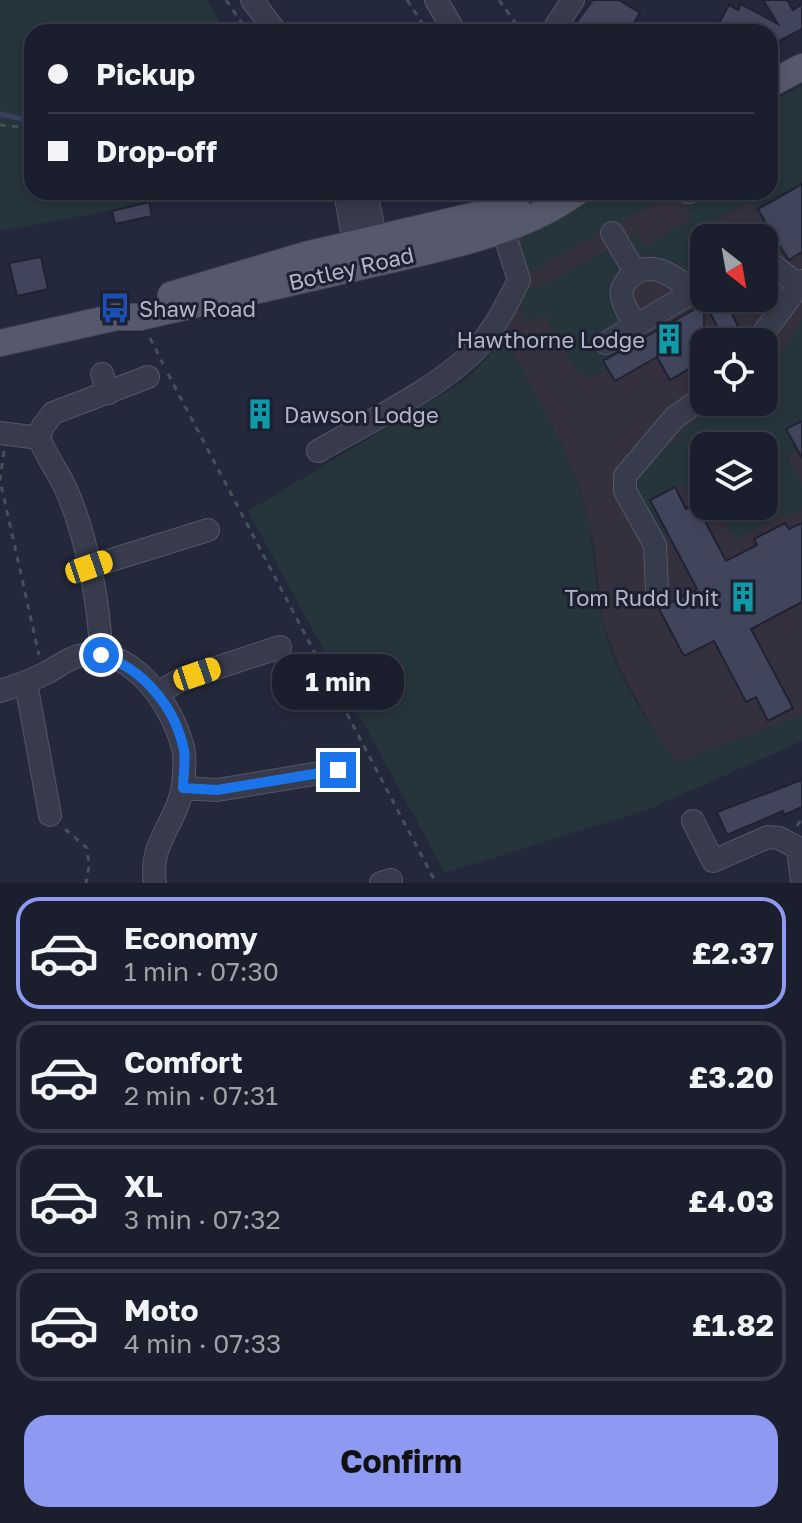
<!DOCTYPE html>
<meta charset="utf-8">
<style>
body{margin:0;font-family:"Golos Text",sans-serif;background:#282b38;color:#f1f3f6;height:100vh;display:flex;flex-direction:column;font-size:30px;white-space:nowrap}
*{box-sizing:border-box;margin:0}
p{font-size:26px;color:#a0a2a9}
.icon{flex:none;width:44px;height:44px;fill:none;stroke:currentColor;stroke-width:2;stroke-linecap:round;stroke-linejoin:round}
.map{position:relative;height:883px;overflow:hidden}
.drawer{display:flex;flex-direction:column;background:#1b1e2c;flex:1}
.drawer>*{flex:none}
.banner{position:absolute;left:24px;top:24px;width:754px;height:176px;border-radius:24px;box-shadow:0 4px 12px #0003,0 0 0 2px #393c48;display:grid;align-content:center;height:176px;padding:0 24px;background:#1b1e2c}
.needle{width:52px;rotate:149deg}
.controls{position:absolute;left:690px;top:224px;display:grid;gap:16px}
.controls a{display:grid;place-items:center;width:88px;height:88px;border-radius:16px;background:#1b1e2c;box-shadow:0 4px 12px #0003,0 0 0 2px #393c48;font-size:40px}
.end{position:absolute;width:36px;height:36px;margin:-18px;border:10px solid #1a73e8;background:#fff;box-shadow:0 0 0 4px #fff}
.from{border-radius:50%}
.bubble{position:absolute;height:56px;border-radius:24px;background:#1b1e2c;box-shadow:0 4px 12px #0003,0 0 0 2px #393c48;font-size:26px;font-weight:700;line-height:56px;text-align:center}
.car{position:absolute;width:24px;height:48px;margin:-24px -12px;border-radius:10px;box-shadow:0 0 6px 2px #0007;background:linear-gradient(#f5c518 24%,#345 0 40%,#f5c518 0 76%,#345 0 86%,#f5c518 0)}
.banner b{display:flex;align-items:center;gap:28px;height:76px;font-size:30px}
.banner b+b{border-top:2px solid #393c48}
.banner i{width:20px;height:20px;background:#f1f3f6}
ul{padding:14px 0 0;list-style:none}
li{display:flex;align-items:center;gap:24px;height:112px;margin:0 16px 12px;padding:0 8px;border:4px solid #393c48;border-radius:24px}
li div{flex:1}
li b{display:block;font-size:30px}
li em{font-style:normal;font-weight:700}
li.current{border-color:#8e99f2}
li>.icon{width:72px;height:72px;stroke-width:1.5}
.button{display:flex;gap:16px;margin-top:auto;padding:16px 24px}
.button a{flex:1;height:92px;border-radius:24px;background:#8e99f2;color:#111;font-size:32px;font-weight:700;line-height:92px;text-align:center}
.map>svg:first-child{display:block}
.medical{fill:#35303d;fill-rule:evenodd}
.green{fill:#26343c}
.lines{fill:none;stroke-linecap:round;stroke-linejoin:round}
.stream{stroke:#393f61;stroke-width:5}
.building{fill:#41455b;stroke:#1f2232;stroke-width:2}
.minor-casing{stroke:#535666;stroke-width:24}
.major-casing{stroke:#414454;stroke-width:28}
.path{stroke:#445159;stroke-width:3;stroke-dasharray:6 6;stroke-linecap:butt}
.minor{stroke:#383b4b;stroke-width:22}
.major{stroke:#56596b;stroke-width:26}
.route{stroke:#1a73e8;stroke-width:10}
.labels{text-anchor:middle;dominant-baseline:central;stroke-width:6;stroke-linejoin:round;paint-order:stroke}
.street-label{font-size:22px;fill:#b4b6c7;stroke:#1d2030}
.poi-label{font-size:22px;fill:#b4b6c7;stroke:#1d2030;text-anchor:start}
</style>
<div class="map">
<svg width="802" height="883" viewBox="0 0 802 883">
<rect width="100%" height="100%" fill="#24283b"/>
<path class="medical" d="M802,86V716L675,768L619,667L603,623L594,546L581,491L563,447L497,322L520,280L508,243L607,192H770V103ZM704,238H764V298H704ZM704,342H764V402H704ZM704,446H764V506H704Z"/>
<path class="green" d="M0,0H207L225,32H32V192H192L185,197L0,231Z
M802,86V184L758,209L749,203L709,224L716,238H704V278L692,283C676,270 658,249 636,255L629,247V238L636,232L646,246L692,218L686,206L706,192H770V103Z
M605,192H676L548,262L538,271L525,270L519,256L525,233Z
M609,249H615L623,257L616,278L626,321L595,345L602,356L639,337L641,340C628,351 593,392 577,371C571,364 569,356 563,349L539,347L556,338L545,315L527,323L517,304L525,289L543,286Z
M802,319V421L787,429L798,451L788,457L802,483V510L779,517L736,541L715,506H764V446H704V491L691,498L682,483L651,500L669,536H662L634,495L633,478L648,461L654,460L699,416L724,402H764V370L778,358Z
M505,337C531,387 562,436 580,490C595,533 593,578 603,622C613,672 647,720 676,762L802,715V741L649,809L445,873L248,511L466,380Z"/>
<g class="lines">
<path class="stream" d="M200,32L202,30
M0,114L32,121"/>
</g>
<path class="building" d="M593,0H619L640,13L628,32H569Z
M763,0H787L793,10L802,4V29L770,46V32H714L729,5L738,10L741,4L778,24Z
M802,184V252L789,260L772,235L768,237L761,225L765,222L758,209Z
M149,202L152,216L115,224L112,211Z
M41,257L48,289L17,296L9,263Z
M715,298H760L732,314L744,338L726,342L705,304Z
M704,304V383L701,384L692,367L670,380L657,357L615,381L603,361Z
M802,421V458L786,429Z
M675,487L686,509L696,504L726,561L757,545L754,539L785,523L789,529L802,523V602L751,629L793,708L768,721L756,697L746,702L714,641L684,656L659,609L697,589L650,500Z
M802,780V807L784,815L783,811L727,835L717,812Z"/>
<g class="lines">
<g class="minor-casing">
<path id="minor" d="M252,0L276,32
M436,0L455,32
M552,32L573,0
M345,192L357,258
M366,192L379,254
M688,192H689
M612,233L635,272
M764,263L773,265L797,284
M635,325C631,317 623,306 622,296C620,290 624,284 628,279C650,256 674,277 694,291
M757,342L802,281
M606,343L703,286
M102,374L109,393
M0,433L39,438
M39,438C46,456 57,470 65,487C86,532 100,606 101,655
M39,438L43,426L53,413L148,377
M318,451C368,422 442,387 480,345C496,326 508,302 519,280L498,214
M89,567L208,530
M657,590L655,545L625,491V476L675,417L704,397
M26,683L50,815
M0,691C16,686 31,681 46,673C56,668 67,659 78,656C130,641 173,706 183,748C186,759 184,774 183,785C178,822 148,843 155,883
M158,693L180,680L280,647
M183,788L217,790L338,770
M693,821L713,861L768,837L779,838L802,850
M798,849L802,880
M381,883L391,880"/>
</g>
<g class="major-casing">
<path id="major" d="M770,84L802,67
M171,295L306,255L516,206
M0,343L116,317H140C217,299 294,282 371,264C440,248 519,234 577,192"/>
</g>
<path class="path" d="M226,0L248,32
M407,0L428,32
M499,0L522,32
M0,125L32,128
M150,338L163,364
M168,374L436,883
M4,451L0,480L39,655
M797,826L802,818
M65,829L87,848L89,866L86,883"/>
<use href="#minor" class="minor"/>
<use href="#major" class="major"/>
</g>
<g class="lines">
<path class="route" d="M101,655C142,668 175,706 184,750C186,762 183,776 183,788L217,790L338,770"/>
</g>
<defs>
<g id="bus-bare" transform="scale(2.4)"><path d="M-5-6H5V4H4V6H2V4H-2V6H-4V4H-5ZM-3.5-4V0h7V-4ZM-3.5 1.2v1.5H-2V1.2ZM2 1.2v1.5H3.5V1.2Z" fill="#1a4fb4" stroke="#1d2030" stroke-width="2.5" paint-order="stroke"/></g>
<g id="building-bare" transform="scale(2.4)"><path d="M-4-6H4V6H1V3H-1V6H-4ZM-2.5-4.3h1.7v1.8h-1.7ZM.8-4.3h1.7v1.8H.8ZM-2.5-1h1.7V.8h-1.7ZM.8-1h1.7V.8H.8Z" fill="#0f9aa8" stroke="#1d2030" stroke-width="2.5" paint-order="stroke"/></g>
</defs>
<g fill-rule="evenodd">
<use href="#bus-bare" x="115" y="308"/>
<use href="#building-bare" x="669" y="339"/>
<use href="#building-bare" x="260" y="414"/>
<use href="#building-bare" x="743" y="597"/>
</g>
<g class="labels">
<g class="street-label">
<text transform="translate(351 268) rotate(-13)">Botley Road</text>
</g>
<g class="poi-label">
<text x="139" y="308">Shaw Road</text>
<text x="645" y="339" text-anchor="end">Hawthorne Lodge</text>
<text x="284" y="414">Dawson Lodge</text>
<text x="719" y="597" text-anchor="end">Tom Rudd Unit</text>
</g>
</g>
</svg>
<div class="controls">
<a><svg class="needle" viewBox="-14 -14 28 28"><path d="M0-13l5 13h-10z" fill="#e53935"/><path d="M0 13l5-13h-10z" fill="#a0a2a9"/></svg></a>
<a><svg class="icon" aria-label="locate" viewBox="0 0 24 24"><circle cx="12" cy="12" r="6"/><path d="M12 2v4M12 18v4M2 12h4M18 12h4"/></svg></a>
<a><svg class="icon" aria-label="layers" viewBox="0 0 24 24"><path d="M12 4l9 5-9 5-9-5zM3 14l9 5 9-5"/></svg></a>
</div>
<i class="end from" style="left:101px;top:655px"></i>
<i class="end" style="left:338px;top:770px"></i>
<div class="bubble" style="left:272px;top:654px;width:132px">1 min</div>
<i class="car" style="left:89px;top:567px;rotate:71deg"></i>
<i class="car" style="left:197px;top:674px;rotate:71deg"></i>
<div class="banner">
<b><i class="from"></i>Pickup</b>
<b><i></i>Drop-off</b>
</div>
</div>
<section class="drawer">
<ul>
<li class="current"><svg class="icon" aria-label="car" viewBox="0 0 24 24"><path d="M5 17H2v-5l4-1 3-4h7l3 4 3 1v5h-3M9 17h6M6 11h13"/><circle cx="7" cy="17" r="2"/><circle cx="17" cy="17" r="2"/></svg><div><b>Economy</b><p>1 min · 07:30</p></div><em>£2.37</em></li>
<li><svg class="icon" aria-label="car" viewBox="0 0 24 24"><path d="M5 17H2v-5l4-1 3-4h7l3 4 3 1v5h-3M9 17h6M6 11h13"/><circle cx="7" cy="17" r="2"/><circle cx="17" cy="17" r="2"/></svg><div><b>Comfort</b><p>2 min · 07:31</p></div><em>£3.20</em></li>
<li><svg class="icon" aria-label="car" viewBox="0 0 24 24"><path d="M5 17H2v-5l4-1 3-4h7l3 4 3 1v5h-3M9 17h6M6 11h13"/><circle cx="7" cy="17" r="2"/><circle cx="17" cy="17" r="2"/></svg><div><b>XL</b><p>3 min · 07:32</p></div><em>£4.03</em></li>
<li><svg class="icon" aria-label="car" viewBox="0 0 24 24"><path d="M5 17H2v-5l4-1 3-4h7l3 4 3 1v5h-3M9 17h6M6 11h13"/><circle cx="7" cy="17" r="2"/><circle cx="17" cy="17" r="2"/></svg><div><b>Moto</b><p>4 min · 07:33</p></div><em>£1.82</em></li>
</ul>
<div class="button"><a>Confirm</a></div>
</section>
